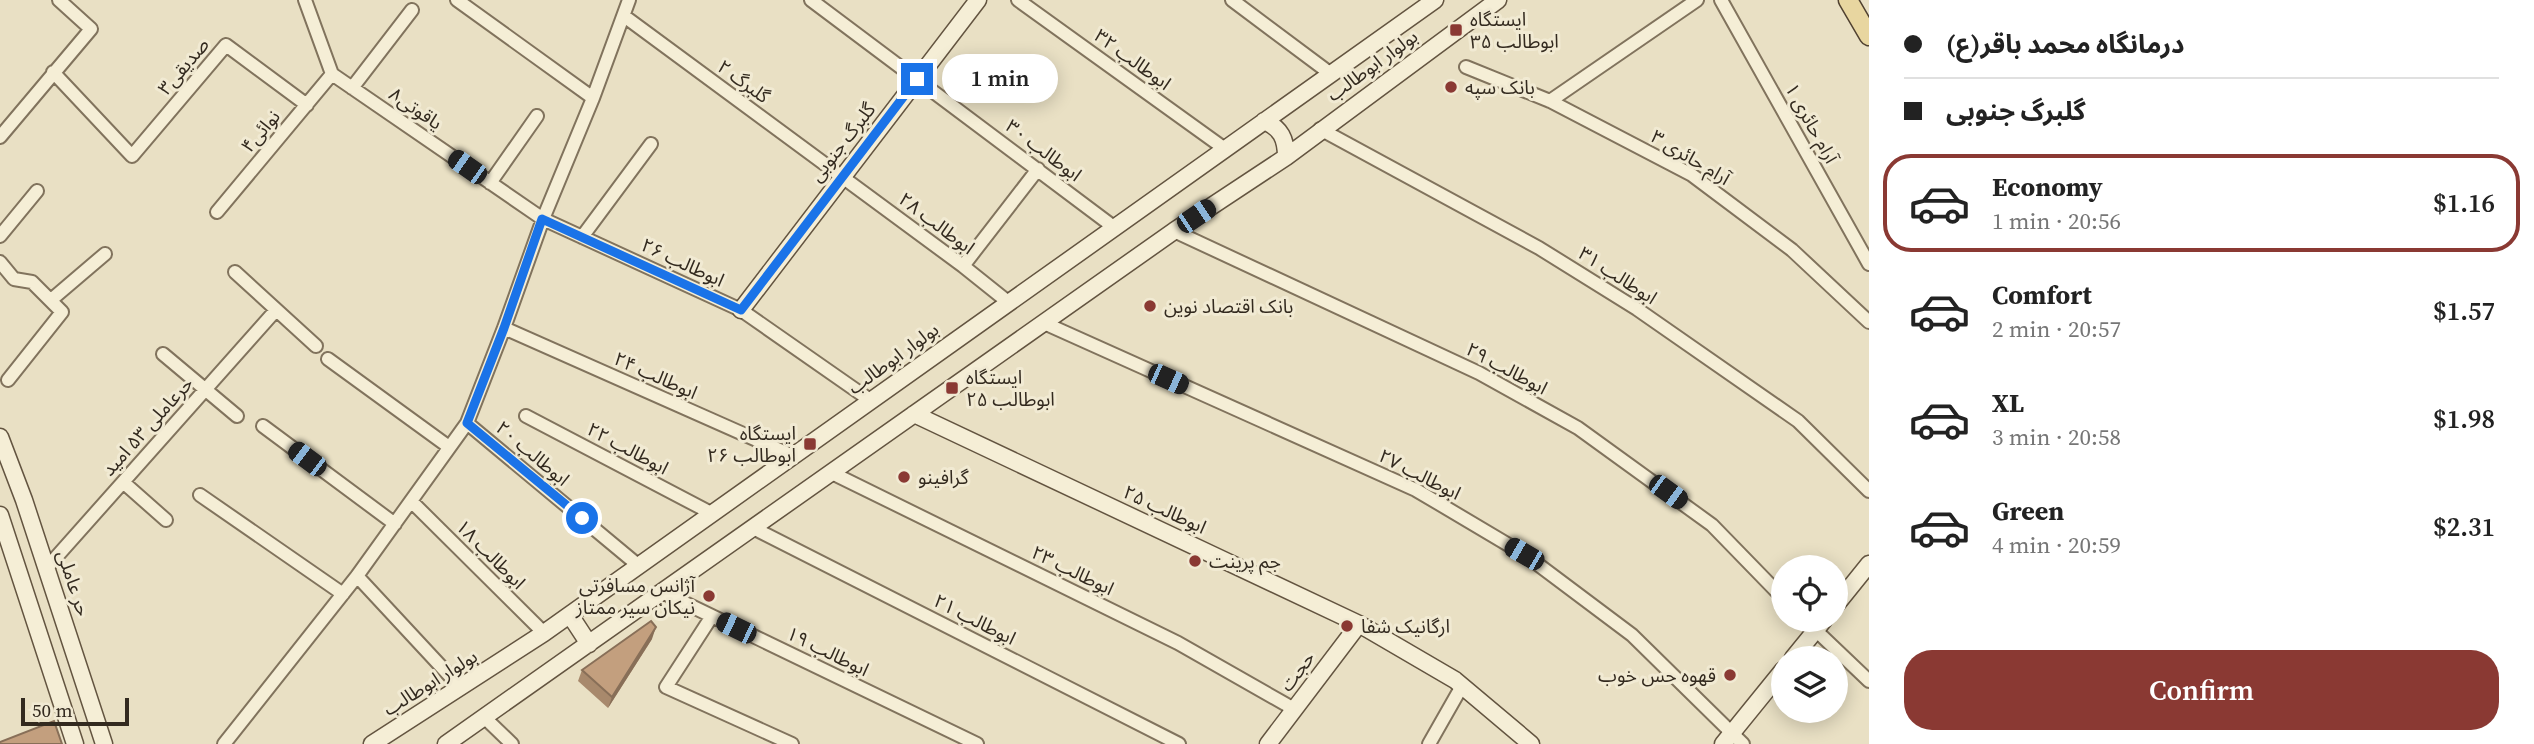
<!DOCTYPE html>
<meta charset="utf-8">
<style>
body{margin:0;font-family:"Source Serif 4","Noto Sans Arabic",serif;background:#f6f6f6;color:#222;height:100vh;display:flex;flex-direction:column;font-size:26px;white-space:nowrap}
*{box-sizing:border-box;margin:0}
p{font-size:23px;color:#767676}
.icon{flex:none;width:38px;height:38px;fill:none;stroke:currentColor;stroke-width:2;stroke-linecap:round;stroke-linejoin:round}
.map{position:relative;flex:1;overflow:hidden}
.side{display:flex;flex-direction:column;background:#fff;width:665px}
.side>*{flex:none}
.top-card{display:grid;align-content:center;height:154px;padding:0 35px;background:#fff}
.buttons{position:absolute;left:1771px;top:555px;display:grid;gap:14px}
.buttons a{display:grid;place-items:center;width:77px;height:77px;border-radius:50%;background:#fff;box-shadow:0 4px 18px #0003;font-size:35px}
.scale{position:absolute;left:21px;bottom:18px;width:108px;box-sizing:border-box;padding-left:7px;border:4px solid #332a1f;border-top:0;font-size:19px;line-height:24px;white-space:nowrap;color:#332a1f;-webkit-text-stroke:5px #f1ead3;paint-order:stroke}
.end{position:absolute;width:32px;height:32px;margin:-16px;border:9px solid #1a73e8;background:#fff;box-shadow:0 0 0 4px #fff}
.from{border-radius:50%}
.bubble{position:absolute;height:49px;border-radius:24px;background:#fff;box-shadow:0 4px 18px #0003;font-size:23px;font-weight:600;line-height:49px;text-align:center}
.car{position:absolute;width:21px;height:42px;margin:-21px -10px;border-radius:9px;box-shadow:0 0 5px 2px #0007;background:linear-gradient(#222 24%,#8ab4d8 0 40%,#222 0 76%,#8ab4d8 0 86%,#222 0)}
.top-card b{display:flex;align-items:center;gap:24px;height:66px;font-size:26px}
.top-card b+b{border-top:2px solid #e0e0e0}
.top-card i{width:18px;height:18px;background:#222}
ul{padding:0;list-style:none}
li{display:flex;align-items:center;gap:21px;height:98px;margin:0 14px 10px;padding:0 21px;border:4px solid transparent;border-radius:28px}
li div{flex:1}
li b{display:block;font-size:26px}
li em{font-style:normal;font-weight:600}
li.active{border-color:#8a3933}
li>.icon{width:63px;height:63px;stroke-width:1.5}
.cta{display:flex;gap:14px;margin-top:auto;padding:14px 35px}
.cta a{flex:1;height:80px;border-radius:28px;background:#8a3933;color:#fff;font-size:28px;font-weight:600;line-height:80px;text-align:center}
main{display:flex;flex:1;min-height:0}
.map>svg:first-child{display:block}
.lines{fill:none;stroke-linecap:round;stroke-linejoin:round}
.street-casing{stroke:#81735d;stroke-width:16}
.secondary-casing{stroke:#635440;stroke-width:19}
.primary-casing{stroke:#504130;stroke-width:21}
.street{stroke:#f5eed6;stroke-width:12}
.secondary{stroke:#f5eed6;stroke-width:16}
.primary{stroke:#e8d6a0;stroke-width:18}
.wall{fill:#a8896c}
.shaded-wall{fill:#886f58}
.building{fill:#c39f7e;stroke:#886f58;stroke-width:2}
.route{stroke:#1a73e8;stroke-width:9}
.poi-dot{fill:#8a3933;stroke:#f1ead3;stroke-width:2.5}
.labels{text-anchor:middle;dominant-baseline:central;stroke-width:6;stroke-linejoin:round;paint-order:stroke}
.poi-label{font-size:19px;fill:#332a1f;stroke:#f1ead3;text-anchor:start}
.street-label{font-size:19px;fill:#332a1f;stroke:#f1ead3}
</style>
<main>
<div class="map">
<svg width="1869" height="744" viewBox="0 0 1869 744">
<rect width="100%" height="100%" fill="#e9e0c4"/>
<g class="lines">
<g class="street-casing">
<path id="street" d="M305,0L332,74L543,219L741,310L870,400
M457,0L593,98
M811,0L1115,228
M1018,0L1225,149
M1232,0L1331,74
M1721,0L1869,264
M624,16L963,266L1008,302
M1466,67L1550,101L1692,175L1792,250L1869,322
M53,72L132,156L226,45L307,105
M352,88L412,10
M1550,101L1697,0
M1320,129L1539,248L1637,309L1798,421L1869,491
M0,137L91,29L59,0
M490,183L537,116
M217,212L332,74
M1174,231L1479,373L1578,428L1712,525L1783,598
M0,236L37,191
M582,237L651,144
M0,262L14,279L32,282L62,312L8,380
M963,266L1038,169
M235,272L316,346
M51,300L105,254
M1044,323L1416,490L1524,554L1632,635L1743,744
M504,328L793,456
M163,354L237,416
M328,359L449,447
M526,416L713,514
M467,423L639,566
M263,426L395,524
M832,473L1178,643L1294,709
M123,482L166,520
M200,495L343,594
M411,501L544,633
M753,528L1179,744
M46,566L51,563L276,310
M357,576L461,688
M662,592L977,744
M712,616L666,687L792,744
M1805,620L1869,681
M484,717L512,744
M224,744L357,576L467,423L504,328L543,219L593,98L629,0
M1429,744L1462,686"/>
</g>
<g class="secondary-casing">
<path id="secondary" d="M1264,121C1281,128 1286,139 1286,157
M741,310L978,0
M914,414L1359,624L1455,680L1531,744
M0,437L24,500L104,744
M0,515L75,744
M1836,605L1869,564
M570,615L589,644
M1793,658L1824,620
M372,744L544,633L1435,0
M446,744L1174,231L1286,157L1498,0
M1268,744L1359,624
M1723,744L1783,670"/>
</g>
<g class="primary-casing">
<path id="primary" d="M1848,0L1869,36"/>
</g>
<use href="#street" class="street"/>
<use href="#secondary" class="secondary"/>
<use href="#primary" class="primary"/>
</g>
<path class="wall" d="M652,639L608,708L578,681L582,670Z"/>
<path class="shaded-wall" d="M656,627L652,639L608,708L612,697Z"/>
<path class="building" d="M651,621L656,627L612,697L582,670Z
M54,721L62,744H0V742Z"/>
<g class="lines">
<path class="route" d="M582,518L467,423L504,328L542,219L741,310L917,79"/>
</g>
<g class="poi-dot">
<rect x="1449" y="23" width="14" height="14" rx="3.5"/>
<circle cx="1451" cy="87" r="7"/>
<circle cx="1150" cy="306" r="7"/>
<rect x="945" y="381" width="14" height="14" rx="3.5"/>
<rect x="803" y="437" width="14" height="14" rx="3.5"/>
<circle cx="904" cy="477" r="7"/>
<circle cx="1195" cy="561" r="7"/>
<circle cx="709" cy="596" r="7"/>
<circle cx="1347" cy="626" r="7"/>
<circle cx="1730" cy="675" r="7"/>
</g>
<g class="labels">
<g class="poi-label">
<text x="1470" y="19">ایستگاه<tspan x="1470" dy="22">ابوطالب ۳۵</tspan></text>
<text x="1465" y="87">بانک سپه</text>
<text x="1164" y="306">بانک اقتصاد نوین</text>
<text x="966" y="377">ایستگاه<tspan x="966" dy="22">ابوطالب ۲۵</tspan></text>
<text x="796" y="433" text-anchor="end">ایستگاه<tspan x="796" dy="22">ابوطالب ۲۶</tspan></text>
<text x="918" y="477">گرافینو</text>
<text x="1209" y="561">جم پرینت</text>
<text x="695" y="585" text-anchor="end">آژانس مسافرتی<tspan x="695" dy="22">نیکان سیر ممتاز</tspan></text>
<text x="1361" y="626">ارگانیک شفا</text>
<text x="1716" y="675" text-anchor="end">قهوه حس خوب</text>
</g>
<g class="street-label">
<text transform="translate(1133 59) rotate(36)">ابوطالب ۳۲</text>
<text transform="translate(1372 65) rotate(-36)">بولوار ابوطالب</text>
<text transform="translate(183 66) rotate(-50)">صدیقی۳</text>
<text transform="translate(744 81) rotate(36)">گلبرگ ۲</text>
<text transform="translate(416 108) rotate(34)">یاقوتی۸</text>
<text transform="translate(1812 123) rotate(61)">آرام حائری ۱</text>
<text transform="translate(260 131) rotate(-50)">نوائی۴</text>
<text transform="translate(842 142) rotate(-52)">گلبرگ جنوبی</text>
<text transform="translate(1044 150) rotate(37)">ابوطالب ۳۰</text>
<text transform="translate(1691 157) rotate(31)">آرام حائری ۳</text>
<text transform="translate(937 223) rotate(37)">ابوطالب ۲۸</text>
<text transform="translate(683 262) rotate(25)">ابوطالب ۲۶</text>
<text transform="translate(1618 275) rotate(33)">ابوطالب ۳۱</text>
<text transform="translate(893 358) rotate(-36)">بولوار ابوطالب</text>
<text transform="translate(1507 368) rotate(28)">ابوطالب ۲۹</text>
<text transform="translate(656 375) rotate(24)">ابوطالب ۲۴</text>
<text transform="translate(147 426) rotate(-48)">حرعاملی ۵۳ امید</text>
<text transform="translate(628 448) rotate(28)">ابوطالب ۲۲</text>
<text transform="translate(533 453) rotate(40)">ابوطالب ۲۰</text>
<text transform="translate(1420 474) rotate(27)">ابوطالب ۲۷</text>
<text transform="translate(1165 509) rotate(25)">ابوطالب ۲۵</text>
<text transform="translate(491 554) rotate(45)">ابوطالب ۱۸</text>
<text transform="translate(1073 570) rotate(26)">ابوطالب ۲۳</text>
<text transform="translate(74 583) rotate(72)">حر عاملی</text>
<text transform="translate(975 619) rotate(27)">ابوطالب ۲۱</text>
<text transform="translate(828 651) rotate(26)">ابوطالب ۱۹</text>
<text transform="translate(1297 671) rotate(-53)">حجت</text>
<text transform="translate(430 682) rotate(-32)">بولوار ابوطالب</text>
</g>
</g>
</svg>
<div class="buttons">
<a><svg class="icon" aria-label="locate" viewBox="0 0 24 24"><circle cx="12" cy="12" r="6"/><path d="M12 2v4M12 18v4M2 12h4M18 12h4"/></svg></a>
<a><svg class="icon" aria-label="layers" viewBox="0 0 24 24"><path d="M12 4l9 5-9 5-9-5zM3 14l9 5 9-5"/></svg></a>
</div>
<div class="scale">50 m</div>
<i class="end from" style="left:582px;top:518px"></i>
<i class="end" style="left:917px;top:79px"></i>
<div class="bubble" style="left:942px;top:54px;width:116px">1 min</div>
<i class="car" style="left:467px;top:167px;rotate:305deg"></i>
<i class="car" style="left:1196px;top:216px;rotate:56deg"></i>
<i class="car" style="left:1168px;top:379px;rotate:114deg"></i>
<i class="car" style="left:307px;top:459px;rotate:307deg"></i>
<i class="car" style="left:1668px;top:492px;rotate:126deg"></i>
<i class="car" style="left:1524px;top:554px;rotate:300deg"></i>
<i class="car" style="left:736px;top:628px;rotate:296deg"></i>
</div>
<section class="side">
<div class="top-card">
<b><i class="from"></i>درمانگاه محمد باقر(ع)</b>
<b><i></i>گلبرگ جنوبی</b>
</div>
<ul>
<li class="active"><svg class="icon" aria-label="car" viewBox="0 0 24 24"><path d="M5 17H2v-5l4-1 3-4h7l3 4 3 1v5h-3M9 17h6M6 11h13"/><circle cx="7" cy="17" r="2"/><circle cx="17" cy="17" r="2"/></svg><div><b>Economy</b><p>1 min · 20:56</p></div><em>$1.16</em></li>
<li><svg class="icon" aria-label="car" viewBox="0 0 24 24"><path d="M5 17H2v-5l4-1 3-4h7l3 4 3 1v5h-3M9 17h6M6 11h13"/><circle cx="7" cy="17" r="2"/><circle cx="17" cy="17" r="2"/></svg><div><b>Comfort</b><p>2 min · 20:57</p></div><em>$1.57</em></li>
<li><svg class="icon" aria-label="car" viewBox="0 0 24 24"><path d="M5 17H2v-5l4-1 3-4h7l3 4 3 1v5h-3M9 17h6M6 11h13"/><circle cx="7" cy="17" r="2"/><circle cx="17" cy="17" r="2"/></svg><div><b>XL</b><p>3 min · 20:58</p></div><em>$1.98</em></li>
<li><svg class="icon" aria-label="car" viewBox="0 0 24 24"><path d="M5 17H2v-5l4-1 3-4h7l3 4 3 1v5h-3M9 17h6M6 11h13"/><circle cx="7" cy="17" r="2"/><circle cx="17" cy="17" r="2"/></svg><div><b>Green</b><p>4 min · 20:59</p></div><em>$2.31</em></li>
</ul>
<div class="cta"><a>Confirm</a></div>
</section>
</main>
